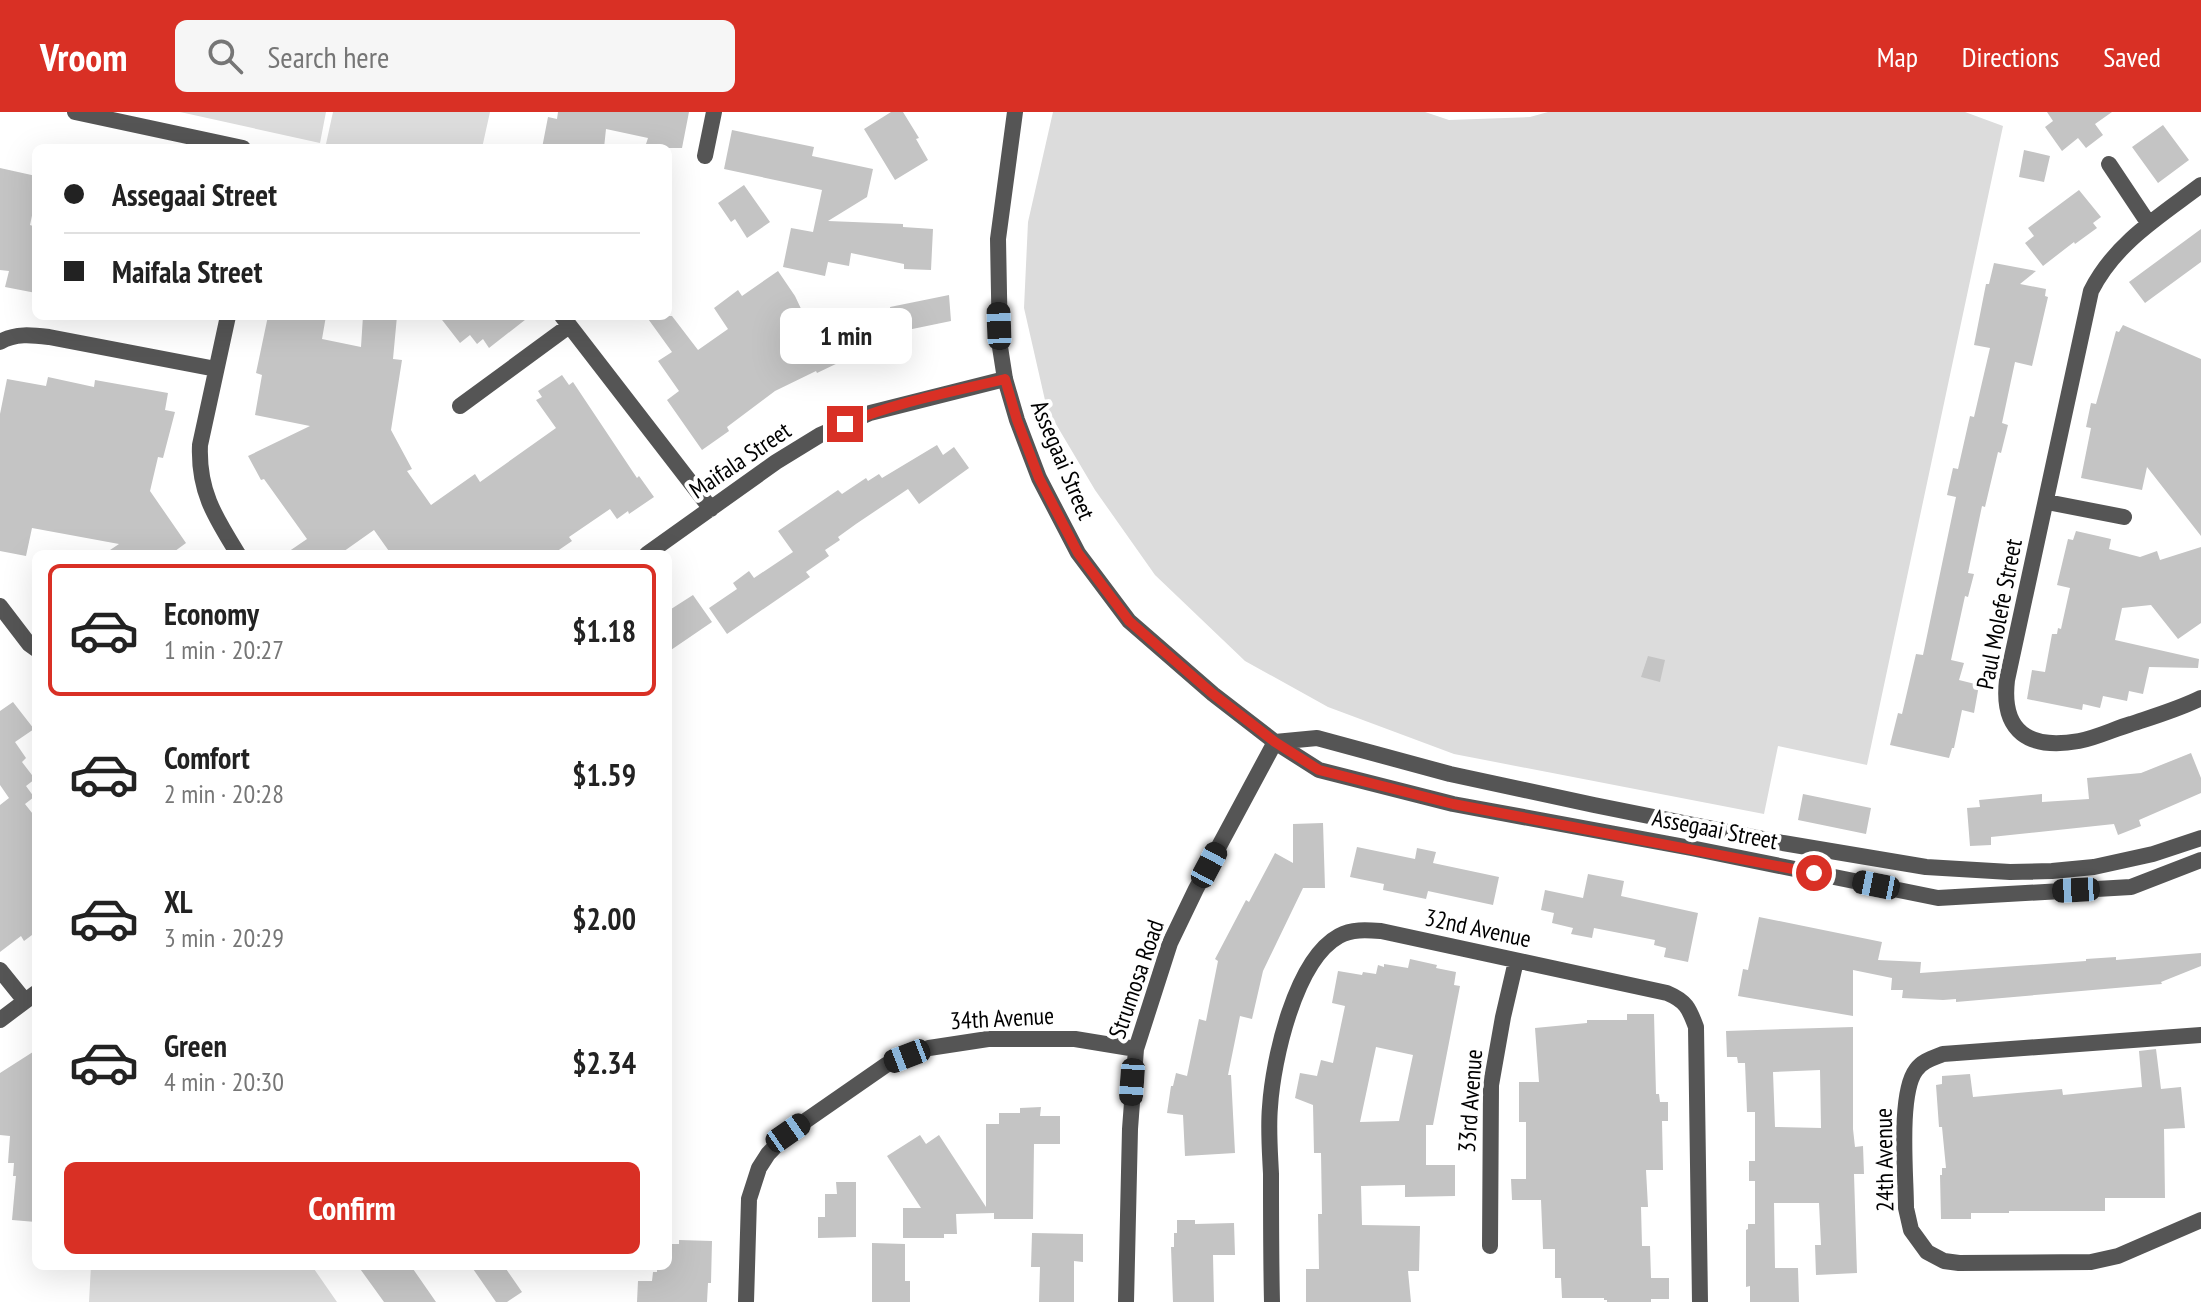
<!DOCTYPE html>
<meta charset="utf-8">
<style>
body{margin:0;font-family:"PT Sans Narrow",sans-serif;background:#f6f6f6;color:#222;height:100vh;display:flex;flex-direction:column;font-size:30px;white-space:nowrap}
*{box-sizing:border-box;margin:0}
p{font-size:26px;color:#767676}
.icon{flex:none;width:44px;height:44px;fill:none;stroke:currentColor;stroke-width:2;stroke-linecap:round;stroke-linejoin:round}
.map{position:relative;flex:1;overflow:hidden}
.drawer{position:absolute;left:32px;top:438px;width:640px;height:720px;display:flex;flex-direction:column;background:#fff;border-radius:12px;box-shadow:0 8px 32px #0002}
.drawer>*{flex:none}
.guide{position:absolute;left:32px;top:32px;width:640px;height:176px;border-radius:12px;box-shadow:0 8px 32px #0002;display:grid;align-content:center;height:176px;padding:0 32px;background:#fff}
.end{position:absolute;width:36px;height:36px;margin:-18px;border:10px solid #d93025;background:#fff;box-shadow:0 0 0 4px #fff}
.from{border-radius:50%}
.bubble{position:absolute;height:56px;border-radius:12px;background:#fff;box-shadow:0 8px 32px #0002;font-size:26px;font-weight:800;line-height:56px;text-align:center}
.car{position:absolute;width:24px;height:48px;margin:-24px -12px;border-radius:10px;box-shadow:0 0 6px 2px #0007;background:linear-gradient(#222 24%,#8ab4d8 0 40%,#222 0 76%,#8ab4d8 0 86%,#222 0)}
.guide b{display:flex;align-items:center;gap:28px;height:76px;font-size:30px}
.guide b+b{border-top:2px solid #e0e0e0}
.guide i{width:20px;height:20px;background:#222}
ul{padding:14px 0 0;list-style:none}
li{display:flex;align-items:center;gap:24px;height:132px;margin:0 16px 12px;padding:0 16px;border:4px solid transparent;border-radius:12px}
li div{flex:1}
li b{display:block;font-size:30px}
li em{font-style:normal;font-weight:800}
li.selected{border-color:#d93025}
li>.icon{width:72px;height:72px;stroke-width:1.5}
.button{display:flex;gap:16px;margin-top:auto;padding:16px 32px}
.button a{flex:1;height:92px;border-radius:12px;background:#d93025;color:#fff;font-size:32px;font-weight:800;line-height:92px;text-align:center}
header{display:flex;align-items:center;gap:48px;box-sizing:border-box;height:112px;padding:0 40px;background:#d93025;color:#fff}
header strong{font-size:38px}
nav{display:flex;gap:44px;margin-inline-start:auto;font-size:28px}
.search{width:560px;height:72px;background:#f6f6f6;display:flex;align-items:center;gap:20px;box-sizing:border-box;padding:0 28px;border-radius:12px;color:#767676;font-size:30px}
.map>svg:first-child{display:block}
.green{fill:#dcdcdc}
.building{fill:#c4c4c4;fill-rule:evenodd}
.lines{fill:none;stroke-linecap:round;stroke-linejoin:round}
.minor{stroke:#555;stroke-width:16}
.tertiary{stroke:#555;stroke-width:16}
.route{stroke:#d93025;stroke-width:10}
.labels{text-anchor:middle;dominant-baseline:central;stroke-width:8;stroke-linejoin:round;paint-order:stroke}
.street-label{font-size:24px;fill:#000;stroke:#fff}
</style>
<header>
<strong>Vroom</strong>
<div class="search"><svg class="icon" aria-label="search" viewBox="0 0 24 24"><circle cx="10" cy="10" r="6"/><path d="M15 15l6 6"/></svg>Search here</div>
<nav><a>Map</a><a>Directions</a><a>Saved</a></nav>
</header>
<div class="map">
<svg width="2201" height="1190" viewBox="0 0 2201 1190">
<rect width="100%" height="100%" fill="#fff"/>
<path class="green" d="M180,0H326L320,31Z
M333,0H490L482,36H343L326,32Z
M1053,0H1425L1449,8L1530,5L1548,0H1965L2003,14L1867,653L1778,634L1764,702L1454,642L1328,595L1245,549L1155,463L1095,378L1047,297L1024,196L1028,110Z
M91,1154H312L337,1190H89Z"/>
<path class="building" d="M558,0H689L682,36H666L646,32L648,26L606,17L604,36H542L548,5L557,7Z
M891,0H903L919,26L916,27L928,48L895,68L864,17Z
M2047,0H2112L2095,12L2103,23L2086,36L2078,26L2062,39L2045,15L2053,9Z
M2163,13L2189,48L2158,71L2132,35Z
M732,18L814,35L812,44L873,57L867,85L828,109L903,112V115L933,117L931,158L904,157V152L851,141L849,154L828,150L825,164L783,155L791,116L813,120L822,78L724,57Z
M2024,38L2050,44L2044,70L2019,65Z
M0,56L36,64V85L30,113L36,115L32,134L36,135V181L5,175L9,159L0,158Z
M744,73L770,110L747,126L735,107L731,110L718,91Z
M2079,78L2101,105L2093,111L2097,116L2075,132L2074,130L2043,154L2025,131L2034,124L2028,116Z
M2201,117V150L2145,191L2129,170Z
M1994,151L2036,159L2020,172L2046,177L2045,184L2048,185L2032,254L2015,250L2002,311L2008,313L2001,341L1998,340L1985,395L1982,394L1968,461L1974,462L1968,485L1965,484L1951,548L1964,551L1959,568L1979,573L1974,601L1962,598L1954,636H1952L1949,646L1890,633L1898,601L1902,602L1916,542L1923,543L1956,385L1947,383L1953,356L1958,357L1970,304L1974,305L1990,236L1974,233L1986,172H1989Z
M778,159L795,184L812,220L823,215L840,250L817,261L816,259L775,279L727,315L729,319L702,338L667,288L679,279L658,249L672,240L646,204H672L698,238L728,217L714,196L738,178L742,184Z
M949,183L951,209L859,228L855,212L891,203L890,195Z
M268,204H326L322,227L361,235L363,204H397L393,247L402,248L391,318L412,357L407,359L431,393L475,362L480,370L556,316L536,288L542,285L538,279L562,263L569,273L573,270L637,366L639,364L654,385L629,402L628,399L617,407L610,397L569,425L572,429L553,442H391L374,418L340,442H285L307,427L264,367L261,368L248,344L310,314L255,303L262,263L256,261Z
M439,204H530L489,236L483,227L477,232L470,223L460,231Z
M2123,213L2201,247V424L2147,355L2142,378L2081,366L2091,316L2086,315L2091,291L2096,292L2116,219L2119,220Z
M48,265L94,275L95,268L168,281L165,298L175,300L163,346L158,345L150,379L186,431L171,442H104L119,432L32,416L26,444L0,439V302L7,267L46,274Z
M937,333L943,343L954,335L969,356L919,392L908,377L856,412L838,425L840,428L825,438L829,444L806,460L810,465L727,522L709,496L737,477L733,471L749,459L754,466L793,440L778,419L838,378L842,382L866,366L868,369L879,362L882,366Z
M2076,419L2111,427L2109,437L2140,445L2157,439L2160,448L2201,435V511L2178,527L2151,493L2122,496L2115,528L2199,547L2198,556L2149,555L2143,582L2129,579L2127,589L2103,584L2100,596L2083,592L2082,598L2027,587L2032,558L2045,560L2052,522H2057L2058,516L2061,517L2070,476L2057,473L2068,427L2073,428Z
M693,483L712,510L668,540V499Z
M1648,544L1665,548L1660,570L1641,565Z
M13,590L34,617L15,630L26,646L22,650L35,667L26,674L34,685L25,692L36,706V820L24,829L21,824L0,840V693L9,686L0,673V599Z
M2191,641L2201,666V681L2139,708L2141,714L2118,723L2114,712L1991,725V733L1970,734L1967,696L1980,695L1979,688L2042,682V690L2089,687L2087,666L2141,661Z
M1803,682L1871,696L1866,722L1798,708Z
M1323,711L1325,776H1303L1263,859L1252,907L1240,904L1228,963H1231L1235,1041L1185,1044L1183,1003L1167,1001L1171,974H1173L1176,961L1187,964L1199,907L1206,909L1218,849L1215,847L1246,788L1249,790L1275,741L1293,751V712Z
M1357,735L1415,747L1417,736L1436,740L1433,751L1499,765L1493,793L1428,779L1426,787L1383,778L1384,772L1350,765Z
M1588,762L1624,769L1621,784L1698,801L1688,850L1664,845L1666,836L1654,833L1655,828L1594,816L1592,826L1571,822L1573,816L1552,811L1554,801L1541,798L1545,778L1583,786Z
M1759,805L1882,830L1878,848L1921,850L1920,861L2086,849V847L2116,845V848L2201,841V854L2161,870L2162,872L1956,890V887L1943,888L1902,886L1903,878H1891L1892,866L1853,858V904L1738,884L1743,857L1748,858Z
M1410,847L1437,853L1436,856L1456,860L1454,873L1460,874L1433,1013H1426V1053H1455V1084L1405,1085V1073L1361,1074L1362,1113L1420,1114L1419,1159H1408L1411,1190H1306V1157H1319L1318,1102H1322L1321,1041H1314L1313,993L1295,986L1300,961L1317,964L1321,948L1333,951L1345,894L1332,891L1338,859L1362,863L1363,860L1376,862L1378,853L1384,855V852L1408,856ZM1376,935L1413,943L1399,1009L1360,1010Z
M1627,902H1654L1656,982H1659L1660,990H1668V1009H1662L1663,1058H1646L1648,1095H1641L1642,1134H1650L1651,1166H1669V1187H1651V1190H1607V1188H1604V1186H1562L1561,1166H1555V1137H1543L1541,1088H1512L1511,1067H1526V1010H1519V970H1539L1535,916L1587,911V908H1627Z
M1853,915V1017L1855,1035L1863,1034L1864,1062H1854L1857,1161L1816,1163L1815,1133H1821L1819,1091H1774L1775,1156H1798L1799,1190H1750V1174L1746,1175V1118L1748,1117V1112H1755V1069H1749V1049H1755V1000H1747L1745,951H1738L1737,945H1727L1726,919ZM1820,958L1821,1016L1775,1015L1773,960Z
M2156,937L2161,977L2181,975L2185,1016L2164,1017L2165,1086H2105V1099H2009V1101H1971V1107H1941L1940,1063H1942V1056H1946L1942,1015H1939L1936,973L1942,972V964L1970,962L1973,985L2062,977L2063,983L2142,975L2139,939Z
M36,938V1110L12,1108L16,1064H13L14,1051H8L10,1024L0,1023V961Z
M1041,995L1040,1004H1060V1032H1034L1033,1107H994V1101L956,1102L957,1122H944V1126H903V1096H921L887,1044L920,1023L926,1032L939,1023L986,1095V1012H999V1001H1020V996Z
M836,1070H856V1125L818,1126V1105H825V1082H837Z
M1177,1108H1195V1112L1234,1111L1235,1143H1213L1214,1190H1173L1171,1135H1174V1121H1177Z
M1032,1121L1083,1122V1150L1074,1149V1190H1039L1040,1155H1031Z
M679,1128L712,1129L711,1171H708L707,1190H637L638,1169H652L653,1160H657V1154H668V1132H679Z
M872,1131L905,1132V1169H910V1190H872Z
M358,1154H411L436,1190H384Z
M471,1154H504L522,1180L507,1190H496Z"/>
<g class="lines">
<path class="minor" d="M75,0L243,36
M705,44L714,0
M2109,52L2149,112
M2201,73C2160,104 2115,131 2091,179L2007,568C2001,620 2029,638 2079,629C2096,626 2114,617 2131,612C2155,604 2179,597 2201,586
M228,204L200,333C198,379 215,405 238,442
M562,204L711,397
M0,230C15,221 32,223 49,225L216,257
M460,294L569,214
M2047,390L2124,405
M647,442L776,350L820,323L870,301L1005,267
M0,494L29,532L36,537
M0,858L25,889
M0,908L36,881
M2201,923L1943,942C1933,946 1922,949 1916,958C1898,982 1906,1064 1906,1096L1911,1118L1927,1140L1944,1149L1959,1151L2091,1150L2118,1144L2201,1108
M1490,1134L1491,973L1503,905L1516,849
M746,1190L749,1087L759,1056L768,1042L788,1021L886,953L929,936L988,927H1075L1136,937
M1126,1190L1130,1017L1136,937L1170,831L1196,777L1275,630
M1272,1190C1271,1147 1271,1104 1271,1062C1270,1040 1268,1017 1270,995C1273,948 1295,848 1339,824C1352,817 1366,818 1381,819L1667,881C1686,889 1689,896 1696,915L1700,1190"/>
<path class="tertiary" d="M1015,0L998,127L1000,235L1005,267L1017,308L1039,366L1078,441L1129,509L1213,582L1275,630L1319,658L1453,692L1691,736L1938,786L2131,775L2201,748
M1275,630L1317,626L1450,662L1594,693L1783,731L1926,755L2010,760L2052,759L2094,755L2153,742L2201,726"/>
</g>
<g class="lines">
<path class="route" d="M845,312C896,290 951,280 1005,267L1017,308L1039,366L1078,441L1129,509L1213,582L1275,630L1319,658L1453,692L1814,761"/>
</g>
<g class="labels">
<g class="street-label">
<text transform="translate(740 348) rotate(-34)">Maifala Street</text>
<text transform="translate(1063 348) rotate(67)">Assegaai Street</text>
<text transform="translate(1999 502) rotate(-79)">Paul Molefe Street</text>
<text transform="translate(1715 717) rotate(11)">Assegaai Street</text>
<text transform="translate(1478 816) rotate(12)">32nd Avenue</text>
<text transform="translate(1136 867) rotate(-71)">Strumosa Road</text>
<text transform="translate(1002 906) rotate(-3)">34th Avenue</text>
<text transform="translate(1470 989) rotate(-86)">33rd Avenue</text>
<text transform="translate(1884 1048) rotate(-91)">24th Avenue</text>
</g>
</g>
</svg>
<i class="end from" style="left:1814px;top:761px"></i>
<i class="end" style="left:845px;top:312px"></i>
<div class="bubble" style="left:780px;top:196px;width:132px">1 min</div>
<i class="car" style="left:999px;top:214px;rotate:358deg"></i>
<i class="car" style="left:1209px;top:753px;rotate:28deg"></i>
<i class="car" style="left:1876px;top:773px;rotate:281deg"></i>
<i class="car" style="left:2076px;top:778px;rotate:267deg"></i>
<i class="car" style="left:907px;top:944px;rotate:249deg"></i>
<i class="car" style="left:1132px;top:970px;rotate:184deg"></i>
<i class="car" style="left:788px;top:1021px;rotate:55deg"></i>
<div class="guide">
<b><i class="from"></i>Assegaai Street</b>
<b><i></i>Maifala Street</b>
</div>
<section class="drawer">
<ul>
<li class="selected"><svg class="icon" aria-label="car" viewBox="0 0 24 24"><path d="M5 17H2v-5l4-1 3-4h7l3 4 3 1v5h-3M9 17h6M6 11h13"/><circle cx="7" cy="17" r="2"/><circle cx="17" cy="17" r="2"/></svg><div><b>Economy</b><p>1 min · 20:27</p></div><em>$1.18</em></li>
<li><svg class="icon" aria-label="car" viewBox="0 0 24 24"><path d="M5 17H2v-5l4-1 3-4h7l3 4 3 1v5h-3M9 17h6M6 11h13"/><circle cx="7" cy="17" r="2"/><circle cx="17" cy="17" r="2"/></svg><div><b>Comfort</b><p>2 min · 20:28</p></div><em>$1.59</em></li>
<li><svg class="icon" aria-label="car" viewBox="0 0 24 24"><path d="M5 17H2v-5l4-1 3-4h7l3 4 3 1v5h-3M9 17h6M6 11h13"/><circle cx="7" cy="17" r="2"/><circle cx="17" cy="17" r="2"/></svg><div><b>XL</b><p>3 min · 20:29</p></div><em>$2.00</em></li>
<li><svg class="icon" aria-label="car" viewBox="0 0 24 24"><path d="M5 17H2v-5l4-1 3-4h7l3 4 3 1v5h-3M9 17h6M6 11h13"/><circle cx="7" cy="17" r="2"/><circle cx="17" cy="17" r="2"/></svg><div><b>Green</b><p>4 min · 20:30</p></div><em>$2.34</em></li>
</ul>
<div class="button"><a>Confirm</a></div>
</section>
</div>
